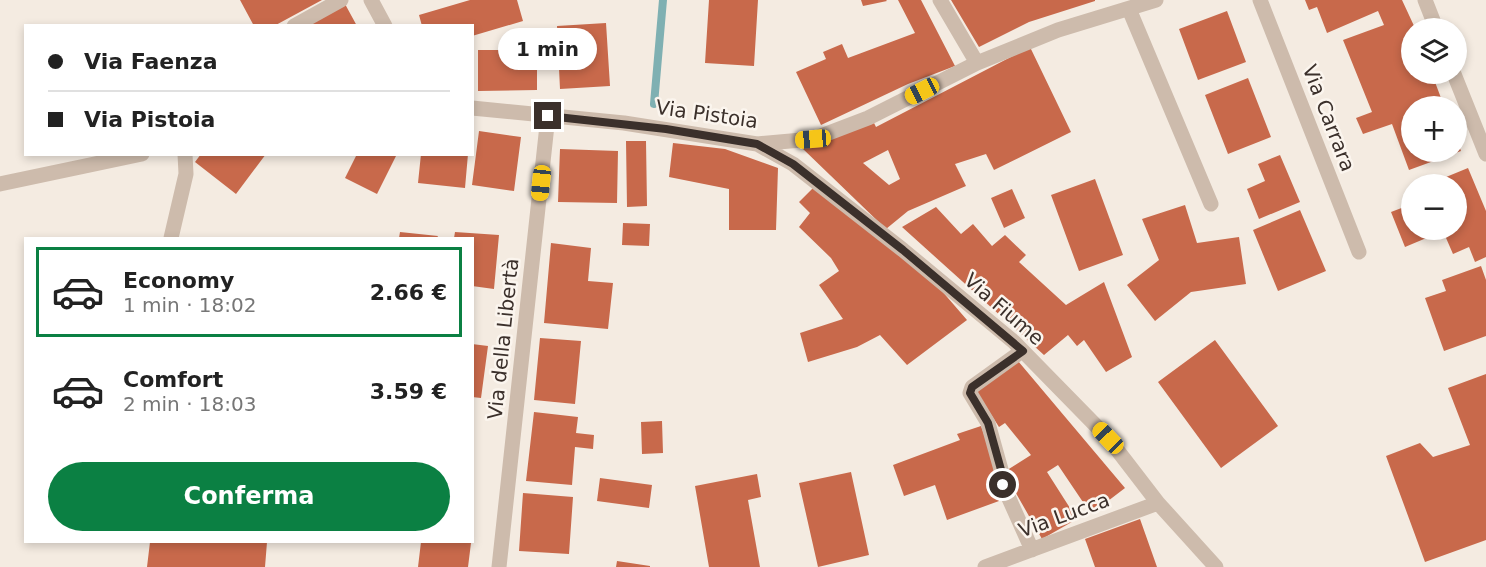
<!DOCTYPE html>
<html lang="it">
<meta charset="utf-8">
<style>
body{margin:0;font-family:"DejaVu Sans",sans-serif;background:#f6f6f6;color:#222;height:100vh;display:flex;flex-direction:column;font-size:22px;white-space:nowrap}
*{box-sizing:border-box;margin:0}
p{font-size:20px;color:#767676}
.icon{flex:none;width:33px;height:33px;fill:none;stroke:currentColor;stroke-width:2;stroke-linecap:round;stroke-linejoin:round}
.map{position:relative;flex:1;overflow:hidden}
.details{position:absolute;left:24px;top:237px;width:450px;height:306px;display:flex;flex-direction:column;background:#fff;border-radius:0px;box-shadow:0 3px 9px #0003}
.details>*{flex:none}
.banner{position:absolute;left:24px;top:24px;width:450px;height:132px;border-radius:0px;box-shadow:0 3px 9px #0003;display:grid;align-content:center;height:132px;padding:0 24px;background:#fff}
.controls{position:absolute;left:1401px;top:18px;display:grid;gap:12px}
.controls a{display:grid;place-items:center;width:66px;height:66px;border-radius:50%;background:#fff;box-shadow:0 3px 9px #0003;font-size:30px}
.end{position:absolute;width:27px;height:27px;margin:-14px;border:8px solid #3b302b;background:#fff;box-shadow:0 0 0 3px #fff}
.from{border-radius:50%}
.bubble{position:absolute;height:42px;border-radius:21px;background:#fff;box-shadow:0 3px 9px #0003;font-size:20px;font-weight:700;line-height:42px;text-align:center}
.car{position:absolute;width:18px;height:36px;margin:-18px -9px;border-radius:8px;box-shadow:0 0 4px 2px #0007;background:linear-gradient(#f5c518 24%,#345 0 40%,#f5c518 0 76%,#345 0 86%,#f5c518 0)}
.banner b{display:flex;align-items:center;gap:21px;height:57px;font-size:22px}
.banner b+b{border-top:2px solid #e0e0e0}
.banner i{width:15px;height:15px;background:#222}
ul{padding:10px 0 0;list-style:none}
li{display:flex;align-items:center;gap:18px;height:90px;margin:0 12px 9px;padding:0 12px;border:3px solid transparent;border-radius:0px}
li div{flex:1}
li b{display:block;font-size:22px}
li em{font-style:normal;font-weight:700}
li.active{border-color:#0b8043}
li>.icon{width:54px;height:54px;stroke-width:1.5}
.button{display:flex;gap:12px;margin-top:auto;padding:12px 24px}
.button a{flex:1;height:69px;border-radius:36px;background:#0b8043;color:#fff;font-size:24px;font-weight:700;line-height:69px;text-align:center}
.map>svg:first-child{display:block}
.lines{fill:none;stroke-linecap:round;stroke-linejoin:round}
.stream{stroke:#7fb0b2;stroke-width:8}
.building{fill:#c8694b;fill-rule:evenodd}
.minor{stroke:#cdbbac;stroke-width:15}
.route{stroke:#3b302b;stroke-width:8}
.labels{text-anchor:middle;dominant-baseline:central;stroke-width:5;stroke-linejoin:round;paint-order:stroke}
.street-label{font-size:20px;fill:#3b302b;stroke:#fbf5ee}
</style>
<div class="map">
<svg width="1486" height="567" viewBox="0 0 1486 567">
<rect width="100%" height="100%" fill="#f4ebe1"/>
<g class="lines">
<path class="stream" d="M654,104L663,0"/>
</g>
<path class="building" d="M240,0H322L274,26H254Z
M470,0H517L523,21L472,36V26H422L419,15Z
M709,0H758L754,66L705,63Z
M861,0H886L887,1L863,6Z
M898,0H921L955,66L908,84L821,125L796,72L826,59L823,52L842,44L848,58L915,33Z
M951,0H1095V1L1029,22L979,47Z
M1305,0H1402L1415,28H1412V74H1432L1444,106H1412V152H1456L1457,140L1461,151L1409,170L1392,124L1363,134L1356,118L1372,112L1343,40L1384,25L1378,11L1327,33L1317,7L1309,10Z
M345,4L357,26H308Z
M1227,11L1246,62L1198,80L1179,29Z
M606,23L610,86L560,89L557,26Z
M1030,47L1071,132L994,170L986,154L955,164L966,186L908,211L886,229L802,148L874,123L876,127ZM888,150L900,179L889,185L863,163Z
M478,50H537V90L478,91Z
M1248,78L1271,137L1228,154L1205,95Z
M479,131L521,137L514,191L472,185Z
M626,141H646L647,206L627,207Z
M673,143L725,149L778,168L776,230H729V189L669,177Z
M560,149L618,151L617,203L558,202Z
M201,154H266L236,194L195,162Z
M357,154H397L377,194L345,178Z
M421,154H468L465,188L418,183Z
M1280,155L1300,202L1259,219L1247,189L1265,181L1258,164Z
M1468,168L1486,211V257L1475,262L1469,247L1453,254L1443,231L1405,247L1391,212L1412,204V230H1456V184H1429Z
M1095,179L1123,255L1079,271L1051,195Z
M813,188L935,283L967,320L907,365L880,335L857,347L808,362L800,333L843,319L819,285L839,271L831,258L799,227L810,213L799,202Z
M1012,189L1025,218L1004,228L991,198Z
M1185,205L1197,243L1239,237L1246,284L1191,292L1155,321L1127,285L1159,260L1142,219Z
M936,207L961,234L973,224L992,246L1005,235L1026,255L1019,262L1066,305L1104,282L1132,357L1106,372L1084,340L1077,346L1068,335L1044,355L902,227Z
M1300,210L1326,271L1278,291L1253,230Z
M623,223L650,224L649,246L622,245Z
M400,232L438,236L437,238H399Z
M455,232L499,235L494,289L472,286V238H454Z
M551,243L591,248L588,281L613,283L608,329L544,323Z
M1481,266L1486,280V336L1444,351L1425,298L1446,291L1442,280Z
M540,338L581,341L575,404L534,400Z
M1215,340L1278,426L1221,468L1158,382Z
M472,344L488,346L481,398L472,397Z
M1018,361L1125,488L1091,514L1058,465L1047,472L1077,519L1042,539L1004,472L1031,455L1005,423L999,427L976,391Z
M1486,374V540L1425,562L1386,456L1420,443L1433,457L1470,445L1448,388Z
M534,412L578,417L576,433L594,435L593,449L575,447L572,485L526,481Z
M662,421L663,453L642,454L641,422Z
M981,426L1000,479L992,482L999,501L947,520L935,485L904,496L893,465L960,440L957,434Z
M851,472L869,555L818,567L799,483Z
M757,474L761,497L748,500L760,567H709L695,486Z
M600,478L652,485L649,508L597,501Z
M523,493L573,497L569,554L519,551Z
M1140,519L1157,567H1095L1085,539Z
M150,542H267L265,567H147Z
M421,542L471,543L468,567H418Z
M617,561L650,566V567H616Z"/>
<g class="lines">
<path class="minor" d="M371,0L385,26
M940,0L977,63
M1260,0L1359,252
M1425,0L1436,28
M1129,9L1211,204
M294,26L341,0
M1454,74L1486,154
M472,108L624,123L757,144L813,139L868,118L977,63L1058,30L1156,0
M757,144L793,164L903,250L1014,342L1108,438L1158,503L1216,567
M0,184L142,154
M171,238L186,174L185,154
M1022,351L972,387L970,393L988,423L1005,484L1003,485L1032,550
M499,567L548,116
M985,567L1158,503"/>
</g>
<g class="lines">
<path class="route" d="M548,116L666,129L757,144L793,164L903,250L1023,351L972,387L970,393L988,423L1005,484L1003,485"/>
</g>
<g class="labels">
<g class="street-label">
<text transform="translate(707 114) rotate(8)">Via Pistoia</text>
<text transform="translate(1329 118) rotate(69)">Via Carrara</text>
<text transform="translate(1004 309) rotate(41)">Via Fiume</text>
<text transform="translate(503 339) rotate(-84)">Via della Libertà</text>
<text transform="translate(1064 515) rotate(-20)">Via Lucca</text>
</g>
</g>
</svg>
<div class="controls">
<a><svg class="icon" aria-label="layers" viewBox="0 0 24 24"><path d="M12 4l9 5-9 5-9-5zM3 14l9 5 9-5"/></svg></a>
<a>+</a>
<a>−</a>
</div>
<i class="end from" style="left:1003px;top:485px"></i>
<i class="end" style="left:548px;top:116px"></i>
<div class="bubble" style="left:498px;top:28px;width:99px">1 min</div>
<i class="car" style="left:922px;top:91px;rotate:243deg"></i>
<i class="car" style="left:813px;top:139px;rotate:265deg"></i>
<i class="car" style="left:541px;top:183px;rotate:186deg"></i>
<i class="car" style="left:1108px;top:438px;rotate:316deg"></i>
<div class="banner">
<b><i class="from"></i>Via Faenza</b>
<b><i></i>Via Pistoia</b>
</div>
<section class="details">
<ul>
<li class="active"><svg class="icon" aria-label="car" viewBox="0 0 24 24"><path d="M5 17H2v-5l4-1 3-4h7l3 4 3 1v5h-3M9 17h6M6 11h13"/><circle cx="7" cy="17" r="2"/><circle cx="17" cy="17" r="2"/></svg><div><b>Economy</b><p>1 min · 18:02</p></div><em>2.66 €</em></li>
<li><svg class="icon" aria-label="car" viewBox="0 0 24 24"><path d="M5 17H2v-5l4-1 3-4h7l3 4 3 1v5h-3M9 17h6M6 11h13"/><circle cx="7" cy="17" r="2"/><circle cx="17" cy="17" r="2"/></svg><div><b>Comfort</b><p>2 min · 18:03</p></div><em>3.59 €</em></li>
</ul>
<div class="button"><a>Conferma</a></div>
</section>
</div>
